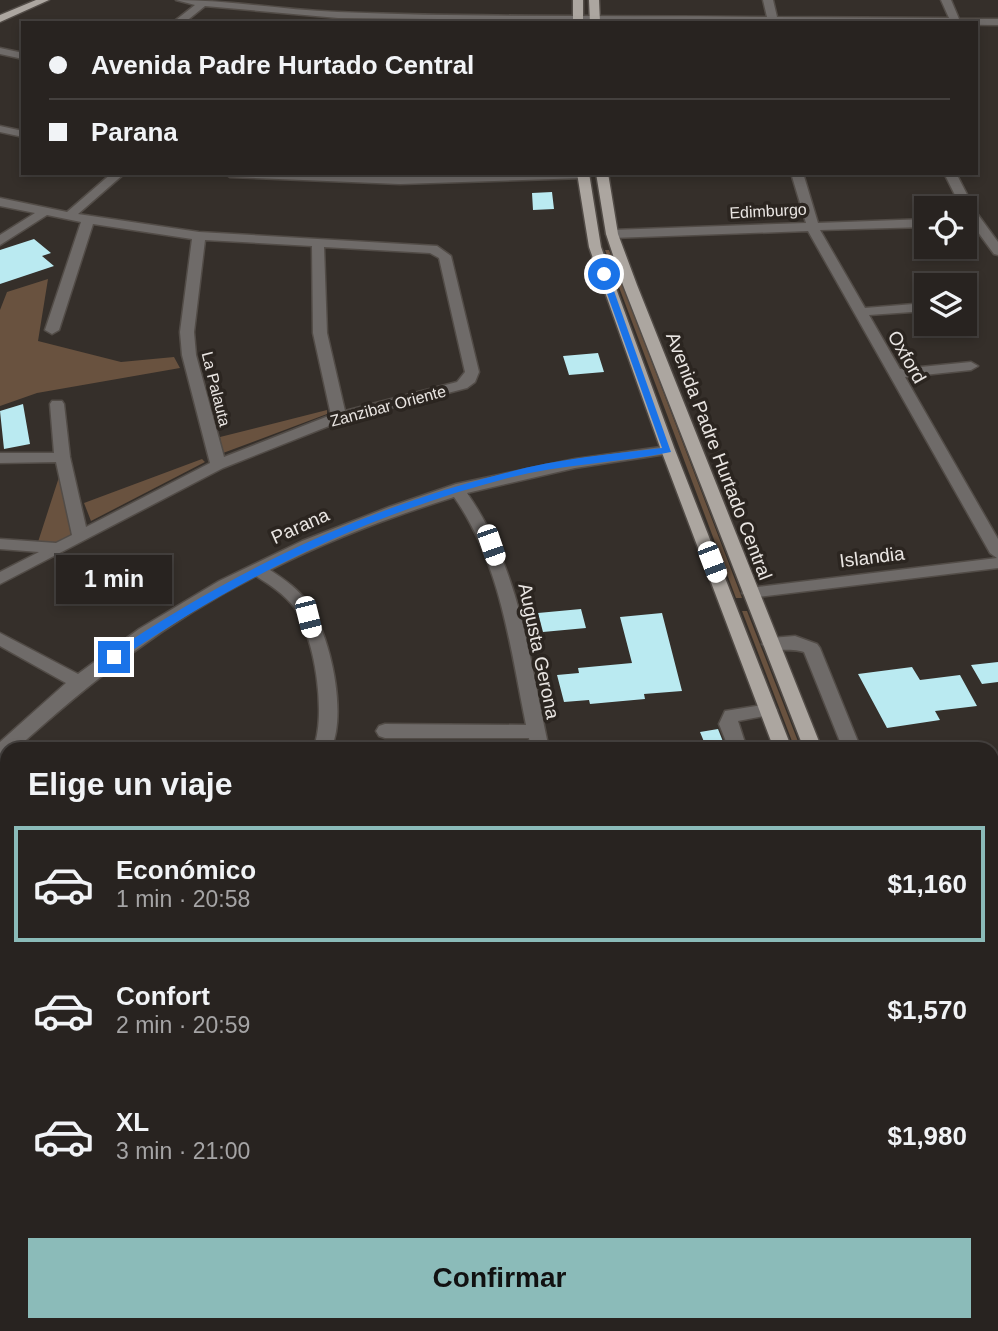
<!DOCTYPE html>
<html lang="es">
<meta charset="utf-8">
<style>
body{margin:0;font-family:Arial,sans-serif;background:#302b29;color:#f1f3f6;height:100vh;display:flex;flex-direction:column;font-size:26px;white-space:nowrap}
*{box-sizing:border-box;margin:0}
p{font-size:23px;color:#a5a4a5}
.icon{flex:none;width:38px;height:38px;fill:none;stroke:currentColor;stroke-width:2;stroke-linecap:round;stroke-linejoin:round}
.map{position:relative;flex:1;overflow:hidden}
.panel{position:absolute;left:0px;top:742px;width:999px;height:590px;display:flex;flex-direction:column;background:#282320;border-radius:21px 21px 0 0;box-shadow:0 4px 10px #0003,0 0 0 2px #44403e}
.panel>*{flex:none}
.hud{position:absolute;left:21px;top:21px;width:957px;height:154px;border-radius:0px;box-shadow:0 4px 10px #0003,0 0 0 2px #44403e;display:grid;align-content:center;height:154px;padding:0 28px;background:#282320}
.controls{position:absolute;left:914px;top:196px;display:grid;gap:14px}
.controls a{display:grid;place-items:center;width:63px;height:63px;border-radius:0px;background:#282320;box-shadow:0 4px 10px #0003,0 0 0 2px #44403e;font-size:35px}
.end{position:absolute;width:32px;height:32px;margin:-16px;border:9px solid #1a73e8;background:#fff;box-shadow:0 0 0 4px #fff}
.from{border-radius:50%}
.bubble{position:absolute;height:49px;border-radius:0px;background:#282320;box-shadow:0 4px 10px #0003,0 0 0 2px #44403e;font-size:23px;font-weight:700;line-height:49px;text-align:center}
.car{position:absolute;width:21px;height:42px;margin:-21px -10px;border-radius:9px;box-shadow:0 0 5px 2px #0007;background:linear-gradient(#fff 24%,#345 0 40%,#fff 0 76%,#345 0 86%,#fff 0)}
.hud b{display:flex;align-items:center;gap:24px;height:66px;font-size:26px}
.hud b+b{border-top:2px solid #44403e}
.hud i{width:18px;height:18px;background:#f1f3f6}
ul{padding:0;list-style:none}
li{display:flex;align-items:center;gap:21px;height:116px;margin:0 14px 10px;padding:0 14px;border:4px solid transparent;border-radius:0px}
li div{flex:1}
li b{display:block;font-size:26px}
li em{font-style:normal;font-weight:700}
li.on{border-color:#8bbbb9}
li>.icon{width:63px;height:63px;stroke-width:1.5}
h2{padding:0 28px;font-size:32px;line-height:84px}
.primary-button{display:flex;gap:14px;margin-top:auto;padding:14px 28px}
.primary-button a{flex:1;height:80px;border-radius:0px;background:#8bbbb9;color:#111;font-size:28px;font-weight:700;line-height:80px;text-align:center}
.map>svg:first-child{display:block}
.green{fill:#69523f}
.building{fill:#baeaf1}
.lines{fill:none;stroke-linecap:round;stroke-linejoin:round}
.minor-casing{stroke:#524c47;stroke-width:3}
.major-casing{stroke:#524c47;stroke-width:3}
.minor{fill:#6f6b69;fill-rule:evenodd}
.major{fill:#aca6a0;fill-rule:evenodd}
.route{fill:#1a73e8}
.labels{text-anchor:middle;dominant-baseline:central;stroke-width:7;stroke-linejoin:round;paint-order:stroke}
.far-street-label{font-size:16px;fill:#e9e5e2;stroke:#2b2520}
.street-label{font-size:19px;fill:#e9e5e2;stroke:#2b2520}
</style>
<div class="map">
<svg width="998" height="1331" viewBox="0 0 998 1331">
<rect width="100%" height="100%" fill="#352f2a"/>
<path class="green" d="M605,250H609L742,598H736Z
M48,279L38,341L121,362L174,357L180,368L37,393L0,406V310L7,292Z
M327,410V414L223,453L220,437Z
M202,459L205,462L91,521L84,503Z
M60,474L71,536L57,542H38Z
M742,611H747L801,749H795Z
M998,801V1331H278L280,1325H992V802Z"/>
<path class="building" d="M552,192L554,209L533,210L532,193Z
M34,239L51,253L42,256L54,266L0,284V250Z
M598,353L604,372L569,375L563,356Z
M23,404L30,444L4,449L0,411Z
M581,609L586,628L543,632L538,613Z
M662,613L682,691L644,694L645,699L590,704L589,700L564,702L557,675L579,673L578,668L632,663L620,617Z
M998,662V682L982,684L971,665Z
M912,667L920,680L960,675L977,706L935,711L940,720L887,728L858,674Z
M718,729L726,749H707L700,732Z"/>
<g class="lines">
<g class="minor-casing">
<path id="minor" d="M176,0C228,0 283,10 338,12C481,18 624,15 767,17L763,0H773L777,17L949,18L941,0H951L959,19H998V25L338,18L205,6L184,23H172L195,5Z
M0,48L23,53V59L0,54Z
M0,126L23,131V137L0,132Z
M112,173H125L78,214L199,232L437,246L451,256L479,372L475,382L467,388L344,420L223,468L0,584V572L39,552L0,549V539L56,543L72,535L56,462L0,463V453H54L50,404L52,401H62L64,404L70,457L86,527L210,463L182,355L180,332L192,239L93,224L59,330L52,334L45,330L81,222L47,215L0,245V235L35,213L0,206V198L67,212ZM205,240L312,246L313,333L331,415L224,457L196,355L194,332ZM324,247L430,253L439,258L465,372L457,382L345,411L327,333Z
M224,173L400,176L590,174L584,178L400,184L230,177Z
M791,173H803L818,223L926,219V227L820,230L865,308L926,303V311L869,315L900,369L971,362L978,366L971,370L905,377L998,539V568L750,598L742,593L750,588L997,558L990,553L808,231L612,238L606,234L612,230L806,223Z
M944,173H956L976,212L998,242V255L994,254L964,213Z
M668,446L675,450L673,453L575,468L467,493C520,568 530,662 549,749H531L529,738H385L379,736L376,731L379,726L385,724L526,725C510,647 501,564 454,497C390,517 329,540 270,570C285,580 300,590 310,606C331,639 347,713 331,749H313C327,716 315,637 294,607C284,594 270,585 256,576C167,621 90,682 16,749H7V757L0,760V742L66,683L0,646V633L78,674L139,629L219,581L302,541L389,507L456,484L575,459Z
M795,636L817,644L820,648L861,749H843L804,652C791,647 772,654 762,644L771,638Z
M768,704L774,706L777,710L774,714L738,721L747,749H729L719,724L725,711Z
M7,1039V1065L0,1067V1041Z
M0,1230H7V1252H0Z"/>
</g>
<g class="major-casing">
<path id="major" d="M36,0H49L0,22V15Z
M573,0H583V23H573Z
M589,0H599L600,23H590Z
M577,173H589L601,247L675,450L792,749H774L661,450L589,247Z
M596,173H608L618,234L637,285L822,749H804L623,285L606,234Z
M998,768V782L992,783V769Z
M190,1325H216L213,1331H187Z
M227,1325H252L250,1331H224Z"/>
</g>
<use href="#minor" class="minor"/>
<use href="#major" class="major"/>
</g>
<path class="route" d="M604,271L608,274L671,452C618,463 562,464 508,478C365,515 239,578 118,660H110V654C234,571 359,510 505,473C556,459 610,454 662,448L600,274Z"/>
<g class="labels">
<g class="far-street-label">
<text transform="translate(768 211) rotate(-3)">Edimburgo</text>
<text transform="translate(216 389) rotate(76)">La Palauta</text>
<text transform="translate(388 406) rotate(-15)">Zanzibar Oriente</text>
</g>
<g class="street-label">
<text transform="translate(907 357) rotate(60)">Oxford</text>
<text transform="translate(719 456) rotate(69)">Avenida Padre Hurtado Central</text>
<text transform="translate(300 526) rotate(-24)">Parana</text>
<text transform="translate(872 557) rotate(-7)">Islandia</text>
<text transform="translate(539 651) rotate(78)">Augusta Gerona</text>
</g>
</g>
</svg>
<div class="controls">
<a><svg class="icon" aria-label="locate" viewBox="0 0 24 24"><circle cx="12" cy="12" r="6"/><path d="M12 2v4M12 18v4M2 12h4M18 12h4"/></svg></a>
<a><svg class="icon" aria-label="layers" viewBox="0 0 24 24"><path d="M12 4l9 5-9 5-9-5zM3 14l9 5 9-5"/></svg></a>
</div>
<i class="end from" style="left:604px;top:274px"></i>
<i class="end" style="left:114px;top:657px"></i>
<div class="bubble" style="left:56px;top:555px;width:116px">1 min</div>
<i class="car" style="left:491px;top:545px;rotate:161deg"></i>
<i class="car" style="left:712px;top:562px;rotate:159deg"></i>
<i class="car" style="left:308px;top:617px;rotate:166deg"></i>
<div class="hud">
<b><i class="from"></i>Avenida Padre Hurtado Central</b>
<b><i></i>Parana</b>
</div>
<section class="panel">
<h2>Elige un viaje</h2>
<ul>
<li class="on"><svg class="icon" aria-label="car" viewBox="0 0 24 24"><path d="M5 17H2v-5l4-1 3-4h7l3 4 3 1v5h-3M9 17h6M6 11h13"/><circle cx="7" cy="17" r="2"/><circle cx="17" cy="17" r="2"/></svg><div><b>Económico</b><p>1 min · 20:58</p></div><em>$1,160</em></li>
<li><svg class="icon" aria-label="car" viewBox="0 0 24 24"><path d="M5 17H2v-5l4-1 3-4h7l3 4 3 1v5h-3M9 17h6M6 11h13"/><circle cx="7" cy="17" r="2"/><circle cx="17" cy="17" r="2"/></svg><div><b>Confort</b><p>2 min · 20:59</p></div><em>$1,570</em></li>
<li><svg class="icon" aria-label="car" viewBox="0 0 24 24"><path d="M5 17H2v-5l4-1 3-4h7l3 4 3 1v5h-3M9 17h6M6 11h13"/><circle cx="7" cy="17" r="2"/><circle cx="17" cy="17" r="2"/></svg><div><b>XL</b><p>3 min · 21:00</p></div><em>$1,980</em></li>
</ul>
<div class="primary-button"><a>Confirmar</a></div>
</section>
</div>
